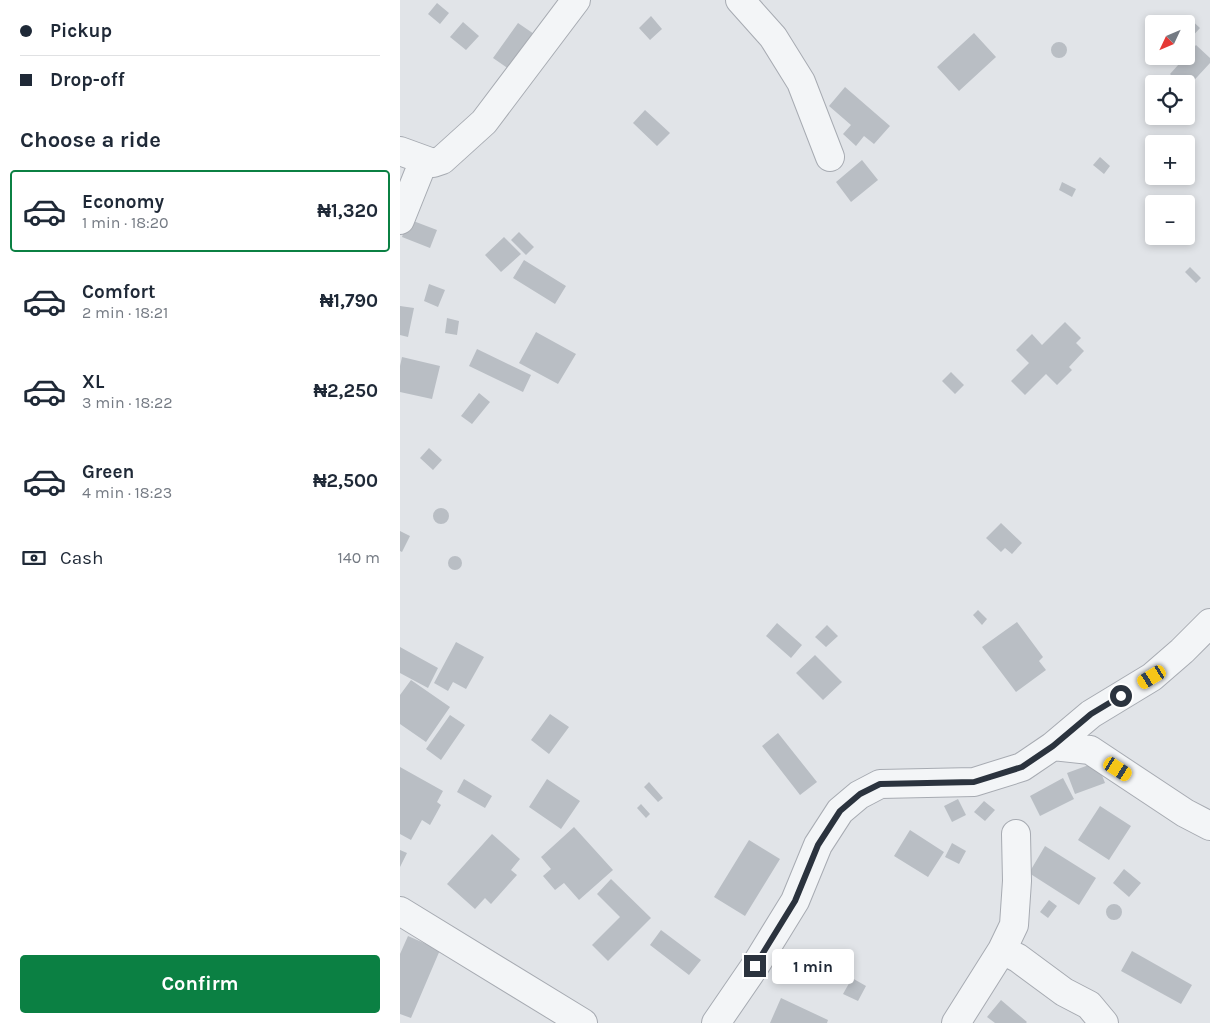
<!DOCTYPE html>
<meta charset="utf-8">
<style>
body{margin:0;font-family:Karla,sans-serif;background:#f6f6f7;color:#1f2937;height:100vh;display:flex;flex-direction:column;font-size:19px;white-space:nowrap}
*{box-sizing:border-box;margin:0}
p{font-size:16px;color:#747a83}
.icon{flex:none;width:28px;height:28px;fill:none;stroke:currentColor;stroke-width:2;stroke-linecap:round;stroke-linejoin:round}
.map{position:relative;flex:1;overflow:hidden}
.details{display:flex;flex-direction:column;background:#fff;width:400px}
.details>*{flex:none}
.top-card{display:grid;align-content:center;height:110px;padding:0 20px;background:#fff}
.needle{width:32px;rotate:226deg}
.buttons{position:absolute;left:745px;top:15px;display:grid;gap:10px}
.buttons a{display:grid;place-items:center;width:50px;height:50px;border-radius:5px;background:#fff;box-shadow:0 2px 8px #0003;font-size:25px}
.end{position:absolute;width:22px;height:22px;margin:-11px;border:6px solid #2b333e;background:#fff;box-shadow:0 0 0 2px #fff}
.from{border-radius:50%}
.bubble{position:absolute;height:35px;border-radius:5px;background:#fff;box-shadow:0 2px 8px #0003;font-size:16px;font-weight:700;line-height:35px;text-align:center}
.car{position:absolute;width:15px;height:30px;margin:-15px -8px;border-radius:6px;box-shadow:0 0 4px 1px #0007;background:linear-gradient(#f5c518 24%,#345 0 40%,#f5c518 0 76%,#345 0 86%,#f5c518 0)}
.top-card b{display:flex;align-items:center;gap:18px;height:48px;font-size:19px}
.top-card b+b{border-top:1px solid #e0e1e3}
.top-card i{width:12px;height:12px;background:#1f2937}
ul{padding:0;list-style:none}
li{display:flex;align-items:center;gap:15px;height:82px;margin:0 10px 8px;padding:0 10px;border:2px solid transparent;border-radius:5px}
li div{flex:1}
li b{display:block;font-size:19px}
li em{font-style:normal;font-weight:700}
li.selected{border-color:#0b8043}
li>.icon{width:45px;height:45px;stroke-width:1.5}
h2{padding:0 20px;font-size:22px;line-height:60px}
.pay{display:flex;align-items:center;gap:12px;height:55px;padding:0 20px;font-size:19px}
.pay p{margin-inline-start:auto}
.action{display:flex;gap:10px;margin-top:auto;padding:10px 20px}
.action a{flex:1;height:58px;border-radius:5px;background:#0b8043;color:#fff;font-size:20px;font-weight:700;line-height:58px;text-align:center}
main{display:flex;flex:1;min-height:0}
.map>svg:first-child{display:block}
.building{fill:#b9bec4}
.lines{fill:none;stroke-linecap:round;stroke-linejoin:round}
.minor-casing{stroke:#a7abb2;stroke-width:30}
.minor{stroke:#f3f5f7;stroke-width:28}
.route{stroke:#2b333e;stroke-width:6}
</style>
<main>
<section class="details">
<div class="top-card">
<b><i class="from"></i>Pickup</b>
<b><i></i>Drop-off</b>
</div>
<h2>Choose a ride</h2>
<ul>
<li class="selected"><svg class="icon" aria-label="car" viewBox="0 0 24 24"><path d="M5 17H2v-5l4-1 3-4h7l3 4 3 1v5h-3M9 17h6M6 11h13"/><circle cx="7" cy="17" r="2"/><circle cx="17" cy="17" r="2"/></svg><div><b>Economy</b><p>1 min · 18:20</p></div><em>₦1,320</em></li>
<li><svg class="icon" aria-label="car" viewBox="0 0 24 24"><path d="M5 17H2v-5l4-1 3-4h7l3 4 3 1v5h-3M9 17h6M6 11h13"/><circle cx="7" cy="17" r="2"/><circle cx="17" cy="17" r="2"/></svg><div><b>Comfort</b><p>2 min · 18:21</p></div><em>₦1,790</em></li>
<li><svg class="icon" aria-label="car" viewBox="0 0 24 24"><path d="M5 17H2v-5l4-1 3-4h7l3 4 3 1v5h-3M9 17h6M6 11h13"/><circle cx="7" cy="17" r="2"/><circle cx="17" cy="17" r="2"/></svg><div><b>XL</b><p>3 min · 18:22</p></div><em>₦2,250</em></li>
<li><svg class="icon" aria-label="car" viewBox="0 0 24 24"><path d="M5 17H2v-5l4-1 3-4h7l3 4 3 1v5h-3M9 17h6M6 11h13"/><circle cx="7" cy="17" r="2"/><circle cx="17" cy="17" r="2"/></svg><div><b>Green</b><p>4 min · 18:23</p></div><em>₦2,500</em></li>
</ul>
<div class="pay"><svg class="icon" aria-label="cash" viewBox="0 0 24 24"><path d="M3 7h18v10H3z"/><circle cx="12" cy="12" r="2"/></svg>Cash<p>140 m</p></div>
<div class="action"><a>Confirm</a></div>
</section>
<div class="map">
<svg width="810" height="1023" viewBox="0 0 810 1023">
<rect width="100%" height="100%" fill="#e1e4e8"/>
<path class="building" d="M37,3L49,13L40,24L28,14Z
M251,16L262,29L250,40L239,28Z
M788,17L800,28L789,40L786,37V24H781Z
M63,22L79,36L66,50L50,37Z
M118,23L137,36L112,71L93,58Z
M574,33L596,57L559,91L537,67Z
M651 50a8 8 0 1 1 16 0a8 8 0 1 1-16 0Z
M796,45L810,58V63L786,89V84H780L770,74Z
M445,87L490,126L474,144L464,136L456,146L443,134L451,125L429,106Z
M752,98L754,99V115L745,106Z
M245,110L270,133L257,146L233,123Z
M786,114H788L792,117L793,121L790,125H785L782,122L781,118L786,116Z
M700,157L710,166L704,174L693,165Z
M462,160L478,180L451,202L436,182Z
M662,182L676,189L672,197L659,190Z
M8,219L37,230L30,248L2,237Z
M119,232L134,247L126,255L111,240Z
M104,237L121,254L101,272L85,255Z
M124,260L166,286L155,304L113,278Z
M790,267L801,278L796,283L785,272Z
M29,284L45,290L38,307L24,301Z
M0,306L14,308L8,337L0,335Z
M47,318L59,321L57,335L45,333Z
M665,322L681,338L676,343L684,351L669,367L672,370L657,385L646,374L625,395L611,381L629,363L616,350L632,334L642,345Z
M136,332L176,354L158,384L119,363Z
M77,349L131,375L123,392L69,366Z
M2,357L40,366L32,399L0,392V366Z
M551,372L564,385L555,394L542,381Z
M79,393L90,402L72,424L61,416Z
M29,448L42,460L33,470L20,458Z
M33 516a8 8 0 1 1 16 0a8 8 0 1 1-16 0Z
M601,523L622,543L612,554L605,548L601,552L586,538Z
M0,531L10,536L2,552L0,551Z
M48 563a7 7 0 1 1 14 0a7 7 0 1 1-14 0Z
M578,610L587,619L582,625L573,615Z
M617,622L643,657L639,661L646,670L616,692L582,647Z
M377,623L402,645L391,658L366,636Z
M427,625L438,636L426,647L415,637Z
M56,642L84,657L66,689L53,682L48,691L34,683Z
M0,647L38,668L28,688L0,673Z
M415,655L442,682L423,700L396,673Z
M11,680L50,707L26,742L0,724V695Z
M150,714L169,727L149,754L131,740Z
M50,715L65,725L41,760L26,749Z
M378,733L417,782L400,795L362,746Z
M697,762L705,783L675,794L667,773Z
M0,767L43,791L37,802L41,805L30,825L22,820L11,840L0,834Z
M663,778L674,799L640,816L630,796Z
M64,779L92,796L85,808L57,792Z
M147,779L180,801L161,829L129,807Z
M249,782L263,798L258,802L244,787Z
M558,799L566,815L552,822L544,806Z
M584,801L595,810L585,821L574,812Z
M241,804L250,814L246,818L237,808Z
M700,806L731,826L709,860L678,840Z
M174,827L213,870L179,900L164,883L155,890L143,876L151,869L141,857Z
M510,830L544,852L528,877L494,856Z
M92,834L120,859L111,870L117,875L91,904L85,898L75,909L47,884Z
M349,840L380,859L345,916L314,897Z
M552,843L566,851L559,864L545,857Z
M645,846L696,878L679,905L629,873Z
M0,850L7,853L0,867Z
M724,869L741,883L729,897L713,883Z
M211,879L251,918L208,961L192,945L220,917L197,894Z
M649,900L657,906L648,918L640,912Z
M706 912a8 8 0 1 1 16 0a8 8 0 1 1-16 0Z
M261,930L301,960L289,975L250,945Z
M8,936L40,950L11,1018L0,1014V954Z
M732,951L792,985L781,1004L721,971Z
M452,978L466,986L458,1001L443,994Z
M381,998L428,1020L427,1023H370Z
M601,1000L627,1022L626,1023H595L587,1017Z"/>
<g class="lines">
<g class="minor-casing">
<path id="minor" d="M340,0L373,37L401,82L430,157
M0,151L33,163L42,160L84,122L176,0
M0,220L24,160
M653,746L690,750L785,813L810,826
M0,911L183,1023
M602,950L618,958L664,992L689,1005L704,1023
M316,1023L355,966L395,901L418,845L440,811L459,795L480,784L574,782L622,767L653,746L691,714L752,677L782,651L810,623
M556,1023L602,950L614,925L617,881L616,834"/>
</g>
<use href="#minor" class="minor"/>
</g>
<g class="lines">
<path class="route" d="M355,966L395,901L418,845L440,811L460,794L480,784L574,782L622,767L653,746L691,714L721,696"/>
</g>
</svg>
<div class="buttons">
<a><svg class="needle" viewBox="-14 -14 28 28"><path d="M0-13l5 13h-10z" fill="#e53935"/><path d="M0 13l5-13h-10z" fill="#747a83"/></svg></a>
<a><svg class="icon" aria-label="locate" viewBox="0 0 24 24"><circle cx="12" cy="12" r="6"/><path d="M12 2v4M12 18v4M2 12h4M18 12h4"/></svg></a>
<a>+</a>
<a>−</a>
</div>
<i class="end from" style="left:721px;top:696px"></i>
<i class="end" style="left:355px;top:966px"></i>
<div class="bubble" style="left:372px;top:949px;width:82px">1 min</div>
<i class="car" style="left:752px;top:677px;rotate:239deg"></i>
<i class="car" style="left:718px;top:769px;rotate:123deg"></i>
</div>
</main>
